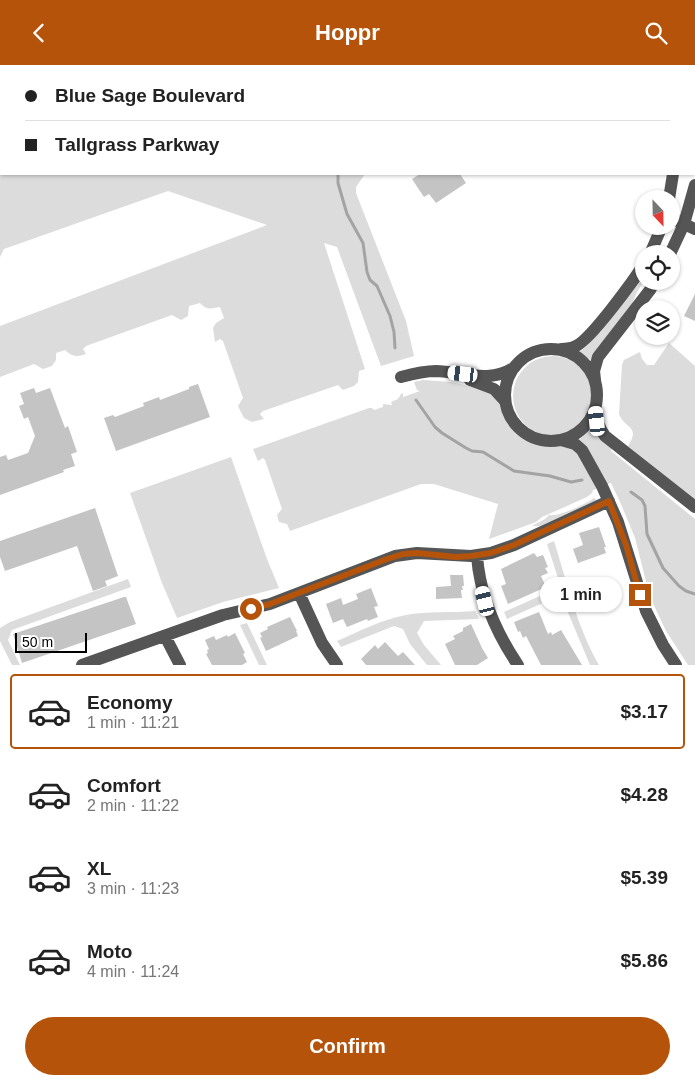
<!DOCTYPE html>
<meta charset="utf-8">
<style>
body{margin:0;font-family:Helvetica,sans-serif;background:#f2f2f2;color:#222;height:100vh;display:flex;flex-direction:column;font-size:19px;white-space:nowrap}
*{box-sizing:border-box;margin:0}
p{font-size:16px;color:#767676}
.icon{flex:none;width:28px;height:28px;fill:none;stroke:currentColor;stroke-width:2;stroke-linecap:round;stroke-linejoin:round}
.map{position:relative;height:600px;overflow:hidden}
.side{display:flex;flex-direction:column;background:#fff;flex:1}
.side>*{flex:none}
.guide{position:absolute;left:0px;top:0px;width:695px;height:110px;box-shadow:0 1px 4px #0004;display:grid;align-content:center;height:110px;padding:0 25px;background:#fff}
.needle{width:32px;rotate:158deg}
.controls{position:absolute;left:635px;top:125px;display:grid;gap:10px}
.controls a{display:grid;place-items:center;width:45px;height:45px;border-radius:50%;background:#fff;box-shadow:0 1px 4px #0004;font-size:25px}
.scale{position:absolute;left:15px;bottom:12px;width:72px;box-sizing:border-box;padding-left:5px;border:2px solid #000;border-top:0;font-size:14px;line-height:18px;white-space:nowrap;color:#000;-webkit-text-stroke:4px #fff;paint-order:stroke}
.end{position:absolute;width:22px;height:22px;margin:-11px;border:6px solid #b45309;background:#fff;box-shadow:0 0 0 2px #fff}
.from{border-radius:50%}
.bubble{position:absolute;height:35px;border-radius:18px;background:#fff;box-shadow:0 1px 4px #0004;font-size:16px;font-weight:600;line-height:35px;text-align:center}
.car{position:absolute;width:15px;height:30px;margin:-15px -8px;border-radius:6px;box-shadow:0 0 4px 1px #0007;background:linear-gradient(#fff 24%,#345 0 40%,#fff 0 76%,#345 0 86%,#fff 0)}
.guide b{display:flex;align-items:center;gap:18px;height:48px;font-size:19px}
.guide b+b{border-top:1px solid #e0e0e0}
.guide i{width:12px;height:12px;background:#222}
ul{padding:9px 0 0;list-style:none}
li{display:flex;align-items:center;gap:15px;height:75px;margin:0 10px 8px;padding:0 15px;border:2px solid transparent;border-radius:5px}
li div{flex:1}
li b{display:block;font-size:19px}
li em{font-style:normal;font-weight:600}
li.active{border-color:#b45309}
li>.icon{width:45px;height:45px;stroke-width:1.5}
.button{display:flex;gap:10px;margin-top:auto;padding:10px 25px}
.button a{flex:1;height:58px;border-radius:30px;background:#b45309;color:#fff;font-size:20px;font-weight:600;line-height:58px;text-align:center}
header{display:flex;justify-content:space-between;align-items:center;height:65px;padding:0 25px;background:#b45309;color:#fff;font-size:22px;font-weight:600}
.map>svg:first-child{display:block}
.green{fill:#dcdcdc}
.lines{fill:none;stroke-linecap:round;stroke-linejoin:round}
.stream{stroke:#a3a3a3;stroke-width:3}
.building{fill:#c4c4c4}
.minor{stroke:#555;stroke-width:12}
.route{stroke:#b45309;stroke-width:6}
</style>
<header><svg class="icon" aria-label="back" viewBox="0 0 24 24"><path d="M15 5l-7 7 7 7"/></svg>Hoppr<svg class="icon" aria-label="search" viewBox="0 0 24 24"><circle cx="10" cy="10" r="6"/><path d="M15 15l6 6"/></svg></header>
<div class="map">
<svg width="695" height="600" viewBox="0 0 695 600">
<rect width="100%" height="100%" fill="#fff"/>
<path class="green" d="M0,0H539L1,1V109H365L356,122V128L406,256L414,291L381,301L337,182L324,178L365,304L359,306L358,317L354,321L343,325L338,320L263,346L260,349L264,354L252,357L244,353L238,341L243,333L223,276L220,274L215,277L213,263L216,258L224,253L220,242C211,244 206,245 200,238L189,241L188,251L181,255L172,250L86,281L83,284L86,289C77,292 72,292 65,285L56,288V295L52,301L43,304L34,299L0,312V261L267,160L168,126L4,184L0,192Z
M644,209V216L637,227L631,241L590,295L579,287L586,282Z
M669,278L695,301V436L628,381C641,361 625,364 619,349L622,300L624,295L640,287L642,294L647,300H654Z
M513 331a40 40 0 1 1 80 0a40 40 0 1 1-80 0Z
M423,315L451,317L487,325L502,338L510,359L523,372L538,379L547,381H567L577,386L599,423L593,425L592,428L587,432L542,452L536,457L489,474L498,439L434,419H421L290,466L287,459L279,457L277,450L282,444L265,395L263,393L258,396L253,384L369,343H372L374,345L383,342V339L392,340L391,337L398,334L401,329L403,328V332L420,326L417,325L414,317Z
M593,362L612,384L611,386L695,454V600H688L666,566L650,532L635,473L621,439L611,418L608,419L586,380L579,375Z
M231,392L267,494L279,523L223,537L177,553L162,518L130,428Z
M594,433L597,435L540,461H532L545,454L549,450C559,452 586,439 594,433Z
M554,476C567,517 577,562 599,600H590L564,538L554,533L507,554L504,547L551,526L559,516L547,479Z
M128,514L131,522L12,565L8,575L20,600H12L0,576V563L10,557Z
M475,546L479,554L424,556L417,568L424,580L441,600H427L410,579L403,564L394,561L341,582L337,576C358,567 383,554 406,550C427,546 453,548 475,546Z
M247,558L267,600H259L240,560Z"/>
<g class="lines">
<path class="stream" d="M227,0L230,1
M413,1L414,0
M0,71H1
M338,109V118L347,149L363,178L367,207L370,215L377,221L390,251L394,267L395,283
M416,335L435,362L442,368L466,383L472,386L483,387L514,406L550,411L571,417L582,415
M631,427L642,435L645,441L647,469L663,503L679,521L686,526L695,529"/>
</g>
<path class="building" d="M420,109H460L466,118L436,138L429,129L424,132L412,114Z
M695,229V256L684,251Z
M198,319L210,352L116,386L104,353L113,350L115,352L144,341L143,338L159,332L160,335L189,324V322Z
M34,323L36,328L50,323L65,363L68,361L77,387L71,389L75,401L63,405L64,407L0,430V392L6,390L8,395L28,388L35,371L28,352L24,354L19,341L24,339L20,328Z
M95,443L118,511L105,516L107,521L93,526L77,481L5,506L0,492V476Z
M599,462L606,482H604L606,488L578,498L573,484L583,480L579,468Z
M534,488L537,492L543,490L548,502L545,503L548,508L541,511L546,522L508,539L501,521L506,519L501,504Z
M450,510H463L464,521H462L463,525H461L462,533L436,534V522L451,521Z
M612,518L614,522L617,521L619,529L616,530L617,533L609,536L610,538L583,545L577,529Z
M371,523L378,541L374,542L378,552L368,556L367,554L347,562L343,554L333,558L326,539L341,533L343,540L358,534L356,529Z
M124,532H126L136,559L22,598L13,569Z
M539,547L548,569L551,567L552,570L561,565L582,600H541L526,571L523,573L520,566L518,567L514,557Z
M290,552L297,566H296L298,571L266,586L260,573L262,572L260,568L268,564L267,562Z
M471,559L482,583L488,593L477,600H455L445,579L455,574L453,571L463,566V563Z
M235,568L245,588L243,589L247,597L242,600H212L206,589L208,588L207,585L209,584L205,575L214,571L216,575L227,570L228,572Z
M385,577L398,591L403,587L415,600H366L361,594L375,580L378,584Z"/>
<g class="lines">
<path class="minor" d="M688,1V0
M669,134L673,109
M671,153L695,164
M650,189L662,161
M670,189L684,159L695,120
M505 330a46 46 0 1 1 92 0a46 46 0 1 1-92 0Z
M561,284C566,284 571,284 576,281C591,274 634,215 644,199
M401,312C412,309 424,306 436,306C463,307 490,319 515,302
M470,315L494,324L505,336
M595,315L594,306L598,292L650,225L655,216
M595,343C597,354 598,362 605,371L695,442
M561,375L575,379L582,385L602,421L618,457L646,546L663,580L676,600
M477,491C480,531 495,566 518,600
M299,528L322,578L337,600
M165,571L180,600
M82,600L223,550L270,539L395,491L417,488L471,491L491,488L514,480L609,436"/>
</g>
<g class="lines">
<path class="route" d="M251,544L270,539L387,494L403,489L417,488L456,492L471,491L491,488L514,480L609,436L626,480L640,530"/>
</g>
</svg>
<div class="controls">
<a><svg class="needle" viewBox="-14 -14 28 28"><path d="M0-13l5 13h-10z" fill="#e53935"/><path d="M0 13l5-13h-10z" fill="#767676"/></svg></a>
<a><svg class="icon" aria-label="locate" viewBox="0 0 24 24"><circle cx="12" cy="12" r="6"/><path d="M12 2v4M12 18v4M2 12h4M18 12h4"/></svg></a>
<a><svg class="icon" aria-label="layers" viewBox="0 0 24 24"><path d="M12 4l9 5-9 5-9-5zM3 14l9 5 9-5"/></svg></a>
</div>
<div class="scale">50 m</div>
<i class="end from" style="left:251px;top:544px"></i>
<i class="end" style="left:640px;top:530px"></i>
<div class="bubble" style="left:540px;top:512px;width:82px">1 min</div>
<i class="car" style="left:463px;top:309px;rotate:277deg"></i>
<i class="car" style="left:597px;top:356px;rotate:354deg"></i>
<i class="car" style="left:485px;top:536px;rotate:346deg"></i>
<div class="guide">
<b><i class="from"></i>Blue Sage Boulevard</b>
<b><i></i>Tallgrass Parkway</b>
</div>
</div>
<section class="side">
<ul>
<li class="active"><svg class="icon" aria-label="car" viewBox="0 0 24 24"><path d="M5 17H2v-5l4-1 3-4h7l3 4 3 1v5h-3M9 17h6M6 11h13"/><circle cx="7" cy="17" r="2"/><circle cx="17" cy="17" r="2"/></svg><div><b>Economy</b><p>1 min · 11:21</p></div><em>$3.17</em></li>
<li><svg class="icon" aria-label="car" viewBox="0 0 24 24"><path d="M5 17H2v-5l4-1 3-4h7l3 4 3 1v5h-3M9 17h6M6 11h13"/><circle cx="7" cy="17" r="2"/><circle cx="17" cy="17" r="2"/></svg><div><b>Comfort</b><p>2 min · 11:22</p></div><em>$4.28</em></li>
<li><svg class="icon" aria-label="car" viewBox="0 0 24 24"><path d="M5 17H2v-5l4-1 3-4h7l3 4 3 1v5h-3M9 17h6M6 11h13"/><circle cx="7" cy="17" r="2"/><circle cx="17" cy="17" r="2"/></svg><div><b>XL</b><p>3 min · 11:23</p></div><em>$5.39</em></li>
<li><svg class="icon" aria-label="car" viewBox="0 0 24 24"><path d="M5 17H2v-5l4-1 3-4h7l3 4 3 1v5h-3M9 17h6M6 11h13"/><circle cx="7" cy="17" r="2"/><circle cx="17" cy="17" r="2"/></svg><div><b>Moto</b><p>4 min · 11:24</p></div><em>$5.86</em></li>
</ul>
<div class="button"><a>Confirm</a></div>
</section>
